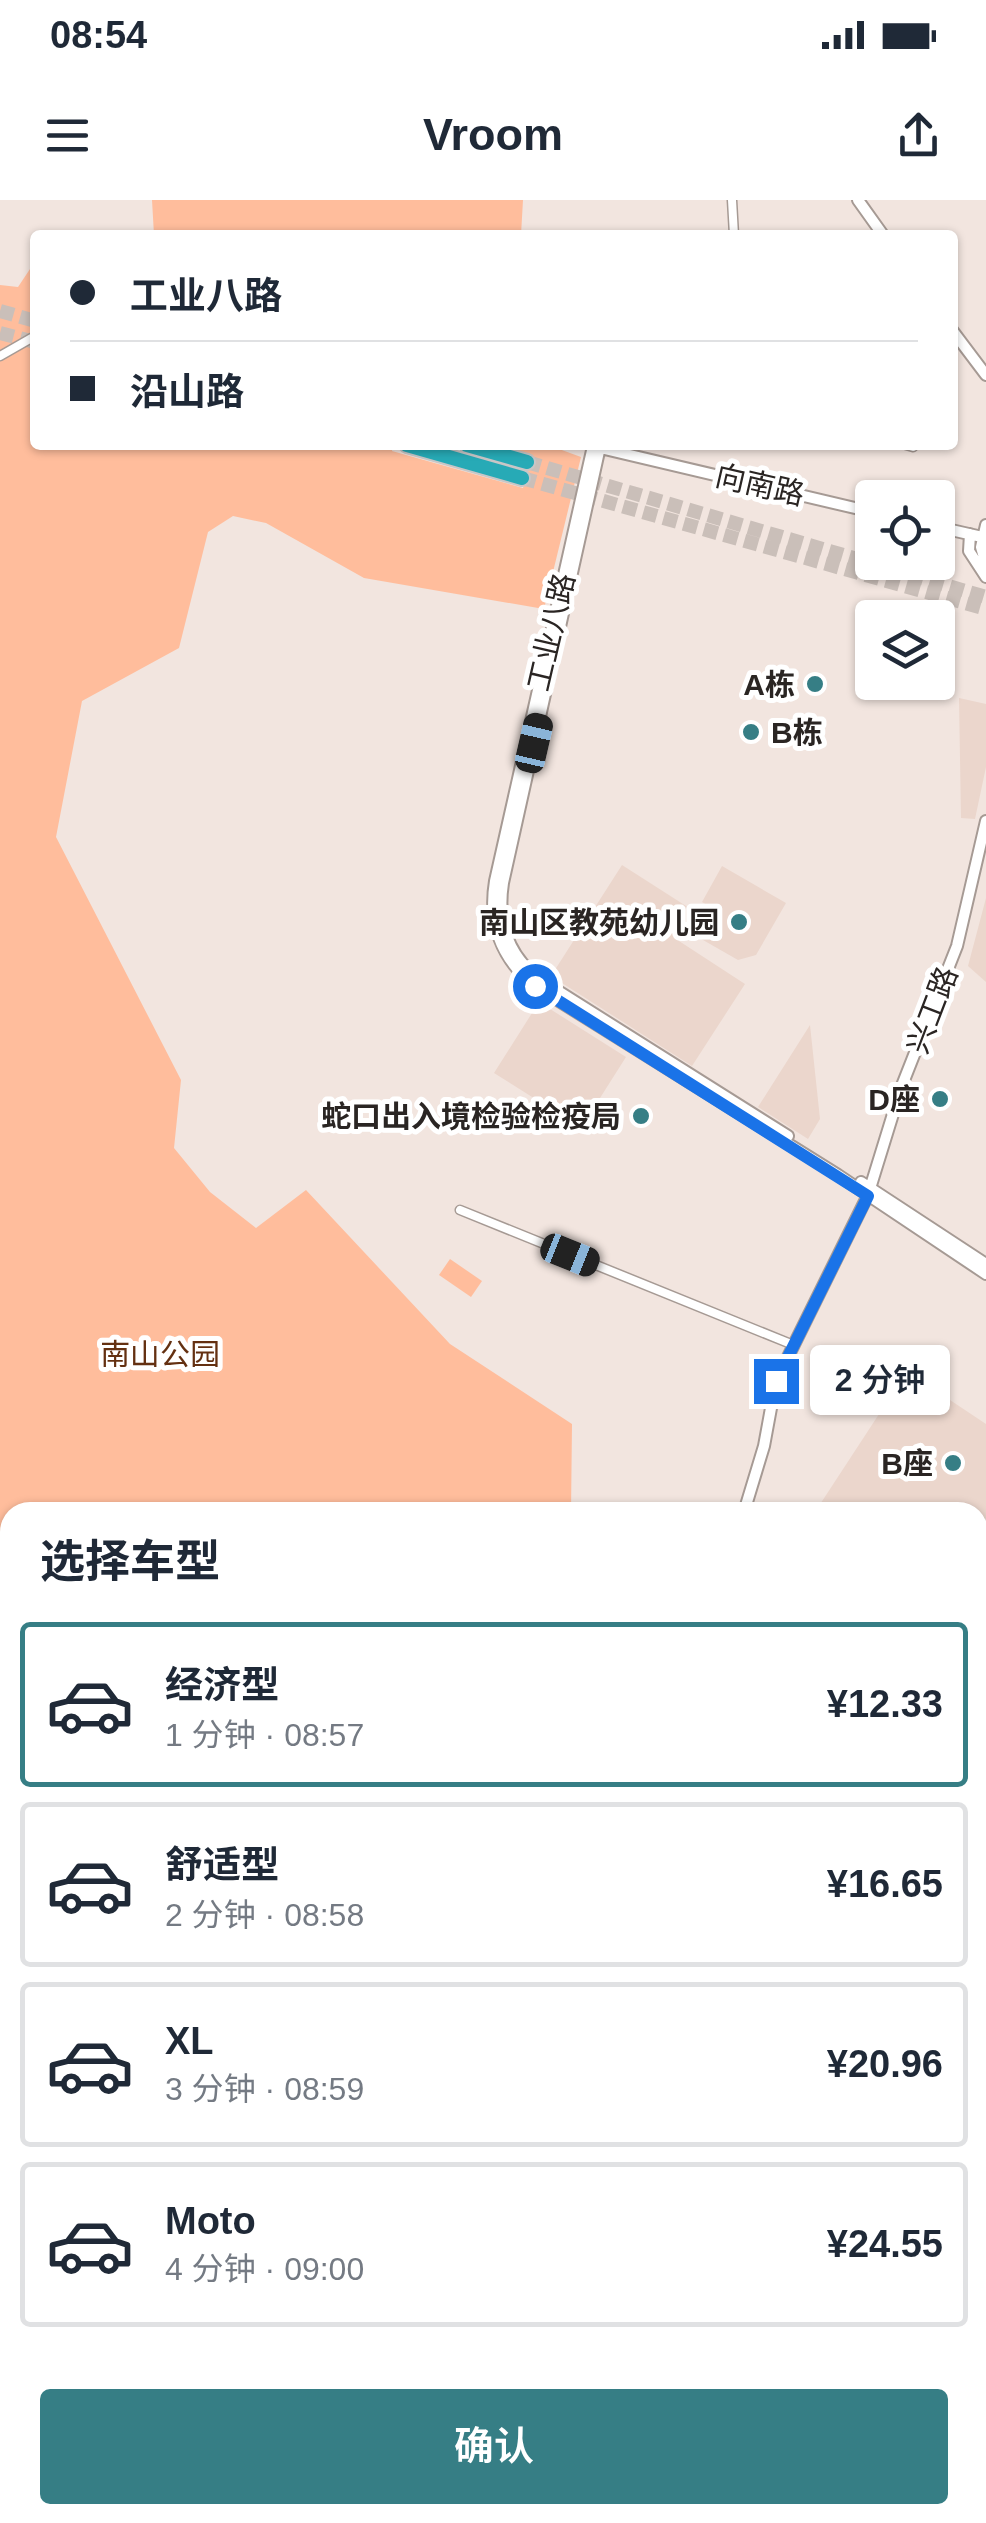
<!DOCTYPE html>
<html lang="zh">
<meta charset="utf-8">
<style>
body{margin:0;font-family:Helvetica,"Noto Sans SC",sans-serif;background:#f2f2f3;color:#1f2937;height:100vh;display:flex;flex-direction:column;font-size:38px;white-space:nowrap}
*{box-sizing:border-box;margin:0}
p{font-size:32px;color:#747a83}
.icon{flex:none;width:55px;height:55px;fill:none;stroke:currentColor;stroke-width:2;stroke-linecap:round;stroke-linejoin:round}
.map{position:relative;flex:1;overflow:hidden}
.drawer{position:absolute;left:0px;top:1302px;width:988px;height:1022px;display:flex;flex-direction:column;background:#fff;border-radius:30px 30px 0 0;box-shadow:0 2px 8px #0004}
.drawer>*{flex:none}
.banner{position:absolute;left:30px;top:30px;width:928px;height:220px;border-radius:10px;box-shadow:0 2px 8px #0004;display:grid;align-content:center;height:220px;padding:0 40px;background:#fff}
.fabs{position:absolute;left:855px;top:280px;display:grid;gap:20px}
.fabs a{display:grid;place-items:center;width:100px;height:100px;border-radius:10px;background:#fff;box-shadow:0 2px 8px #0004;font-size:50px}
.end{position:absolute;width:45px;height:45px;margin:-22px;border:12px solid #1a73e8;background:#fff;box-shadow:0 0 0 5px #fff}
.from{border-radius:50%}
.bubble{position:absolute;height:70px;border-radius:10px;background:#fff;box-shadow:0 2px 8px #0004;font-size:32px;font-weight:600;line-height:70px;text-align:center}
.car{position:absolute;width:30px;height:60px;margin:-30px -15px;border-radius:12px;box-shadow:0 0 8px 2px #0007;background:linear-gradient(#222 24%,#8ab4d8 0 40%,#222 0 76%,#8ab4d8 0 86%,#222 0)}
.banner b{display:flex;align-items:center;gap:35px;height:95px;font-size:38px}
.banner b+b{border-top:2px solid #e0e1e3}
.banner i{width:25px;height:25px;background:#1f2937}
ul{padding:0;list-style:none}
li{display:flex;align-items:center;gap:30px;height:165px;margin:0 20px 15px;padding:0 20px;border:5px solid #e0e1e3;border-radius:10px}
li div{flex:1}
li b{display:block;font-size:38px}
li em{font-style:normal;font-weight:600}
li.active{border-color:#367e85}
li>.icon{width:90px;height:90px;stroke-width:1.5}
h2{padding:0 40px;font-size:45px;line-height:120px}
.primary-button{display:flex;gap:20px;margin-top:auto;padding:20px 40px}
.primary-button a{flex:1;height:115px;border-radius:10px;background:#367e85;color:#fff;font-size:40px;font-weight:600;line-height:115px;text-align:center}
.status{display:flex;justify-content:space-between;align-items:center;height:70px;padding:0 50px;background:#fff;direction:ltr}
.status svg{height:28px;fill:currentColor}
header{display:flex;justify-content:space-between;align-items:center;height:130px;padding:0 40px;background:#fff;font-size:45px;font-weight:600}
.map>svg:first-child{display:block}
.built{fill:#ebd6cc}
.green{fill:#ffbd9c}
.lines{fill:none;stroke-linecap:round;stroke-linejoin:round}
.motorway-tunnel{stroke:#cabfb9;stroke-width:14;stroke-dasharray:14 7;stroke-linecap:butt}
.minor-casing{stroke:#a69a94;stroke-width:11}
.tertiary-casing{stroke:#a69a94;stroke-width:14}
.primary-casing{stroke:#c8c6c6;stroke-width:16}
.motorway-casing{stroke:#c8c6c6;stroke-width:18}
.minor{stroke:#fff;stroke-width:8}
.tertiary{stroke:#fff;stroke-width:10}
.primary{stroke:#7dccd3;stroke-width:12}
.motorway{stroke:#27aab6;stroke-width:14}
.route{stroke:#1a73e8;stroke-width:12}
.poi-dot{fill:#367e85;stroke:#fff;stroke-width:4}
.labels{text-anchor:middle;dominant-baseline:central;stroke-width:10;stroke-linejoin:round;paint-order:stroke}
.street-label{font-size:30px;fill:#2a2523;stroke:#fff}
.poi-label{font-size:30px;font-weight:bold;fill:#2a2523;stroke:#fff;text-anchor:end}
.park-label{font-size:30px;fill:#643011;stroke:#fff}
</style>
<div class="status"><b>08:54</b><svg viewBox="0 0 49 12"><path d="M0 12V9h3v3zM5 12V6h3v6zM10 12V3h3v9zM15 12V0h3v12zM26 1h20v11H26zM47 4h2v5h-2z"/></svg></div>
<header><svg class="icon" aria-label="menu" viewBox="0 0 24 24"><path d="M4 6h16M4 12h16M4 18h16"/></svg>Vroom<svg class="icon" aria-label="share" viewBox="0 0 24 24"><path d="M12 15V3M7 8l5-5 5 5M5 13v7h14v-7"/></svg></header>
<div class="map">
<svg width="986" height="2323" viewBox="0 0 986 2323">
<rect width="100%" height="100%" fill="#f2e5df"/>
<path class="built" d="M959,498L986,504V567L975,619L961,618Z
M622,665L697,713L679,741L745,784L692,866L551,776Z
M722,666L786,703L756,755L738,760L696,736L712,708L702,702Z
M986,698V782L968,766Z
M539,802L626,857L581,928L494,873Z
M810,825L820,919L808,939L758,907Z
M914,1176L986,1224V1318L978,1330V1312H815L900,1182Z
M986,1618V1801L978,1805V1624Z
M0,1948L10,1956V2165L0,2167Z
M10,2248V2315H89L83,2323H0V2261Z
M167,2315H267L257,2323H168Z"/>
<path class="green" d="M152,0H523L521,35H154Z
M32,66L35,245H393L392,251L523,288L531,257L492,245H548L581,257L544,409L364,378L266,323L233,316L208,332L179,448L82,501L56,637L181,880L174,948L210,992L256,1028L306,990L450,1144L572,1224L571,1312H10V1743L0,1751V85L18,87Z
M450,1059L482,1081L471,1097L439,1075Z
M615,2315H701V2322L727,2315L721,2323H636Z"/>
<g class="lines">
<path class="motorway-tunnel" d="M0,111L35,121
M0,133L35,142
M527,262L986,397
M522,278L986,409"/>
<g class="minor-casing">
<path id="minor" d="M732,0L734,35
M0,156L35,136
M906,245L913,247
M460,1010L791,1144
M0,1856L10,1858
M0,1936L10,1944
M979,2132L986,2141
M0,2199L10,2187
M978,2199L986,2209
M914,2315L920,2323
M744,2323L754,2315"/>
</g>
<g class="tertiary-casing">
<path id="tertiary" d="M858,0L883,35
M952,130L986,175
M593,246L495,681C488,723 501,759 535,786L838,975L986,1074
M596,247L872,312
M600,247L503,683C497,722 508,755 539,779L788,936
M986,325L981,347L986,364
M938,327L982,337
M970,334L969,351L986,377
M861,982L986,1064
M744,1312L764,1246L776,1181L868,995L901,888L957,746L986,621
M978,1857L986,1854
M0,1875L10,1871
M978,1897L986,1913
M0,2202L10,2210
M578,2315L584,2323
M399,2323L409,2315"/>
</g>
<g class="primary-casing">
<path id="primary" d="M978,1387L986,1374
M978,1418L986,1405
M122,2323L129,2315
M138,2323L144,2315"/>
</g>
<g class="motorway-casing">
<path id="motorway" d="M407,245L522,278
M467,245L527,262"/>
</g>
<use href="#minor" class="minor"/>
<use href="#tertiary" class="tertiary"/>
<use href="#primary" class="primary"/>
<use href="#motorway" class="motorway"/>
</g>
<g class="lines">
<path class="route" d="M535,786L868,996L776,1181"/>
</g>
<g class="poi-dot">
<circle cx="815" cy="484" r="10"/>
<circle cx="751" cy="532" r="10"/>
<circle cx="739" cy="722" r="10"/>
<circle cx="940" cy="899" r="10"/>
<circle cx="641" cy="916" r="10"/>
<circle cx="953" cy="1263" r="10"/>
</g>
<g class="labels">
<g class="street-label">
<text transform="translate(760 285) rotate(13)">向南路</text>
<text transform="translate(551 432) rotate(-77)">工业八路</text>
<text transform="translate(932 810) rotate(-69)">兴工路</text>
</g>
<g class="poi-label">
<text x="795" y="484">A栋</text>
<text x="771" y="532" text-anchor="start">B栋</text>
<text x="719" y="722">南山区教苑幼儿园</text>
<text x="920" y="899">D座</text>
<text x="621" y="916">蛇口出入境检验检疫局</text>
<text x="933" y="1263">B座</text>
</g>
<g class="park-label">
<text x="160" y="1154">南山公园</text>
</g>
</g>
</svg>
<div class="fabs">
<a><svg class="icon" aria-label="locate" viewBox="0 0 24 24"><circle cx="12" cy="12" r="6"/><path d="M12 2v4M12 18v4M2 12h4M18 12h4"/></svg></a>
<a><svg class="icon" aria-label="layers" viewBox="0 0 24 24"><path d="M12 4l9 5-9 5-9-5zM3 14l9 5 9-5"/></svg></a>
</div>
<i class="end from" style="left:535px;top:786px"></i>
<i class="end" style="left:776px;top:1181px"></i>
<div class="bubble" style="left:810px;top:1145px;width:140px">2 分钟</div>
<i class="car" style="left:534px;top:543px;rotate:13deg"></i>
<i class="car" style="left:570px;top:1055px;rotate:112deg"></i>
<div class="banner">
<b><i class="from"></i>工业八路</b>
<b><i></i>沿山路</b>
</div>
<section class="drawer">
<h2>选择车型</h2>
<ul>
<li class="active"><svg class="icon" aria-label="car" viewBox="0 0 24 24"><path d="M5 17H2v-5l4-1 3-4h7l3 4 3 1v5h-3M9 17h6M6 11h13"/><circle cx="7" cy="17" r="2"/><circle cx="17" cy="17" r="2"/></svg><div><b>经济型</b><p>1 分钟 · 08:57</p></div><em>¥12.33</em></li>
<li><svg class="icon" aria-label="car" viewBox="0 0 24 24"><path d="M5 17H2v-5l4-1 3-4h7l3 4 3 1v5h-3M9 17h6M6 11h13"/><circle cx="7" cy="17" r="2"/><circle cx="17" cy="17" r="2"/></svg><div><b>舒适型</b><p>2 分钟 · 08:58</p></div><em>¥16.65</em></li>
<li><svg class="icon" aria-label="car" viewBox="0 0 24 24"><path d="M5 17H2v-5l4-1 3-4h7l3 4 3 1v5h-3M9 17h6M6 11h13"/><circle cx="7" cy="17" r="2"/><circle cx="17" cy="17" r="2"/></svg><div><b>XL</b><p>3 分钟 · 08:59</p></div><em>¥20.96</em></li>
<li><svg class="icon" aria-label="car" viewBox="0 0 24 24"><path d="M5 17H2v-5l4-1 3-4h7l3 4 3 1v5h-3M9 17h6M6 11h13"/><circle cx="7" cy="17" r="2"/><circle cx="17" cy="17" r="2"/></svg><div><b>Moto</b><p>4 分钟 · 09:00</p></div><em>¥24.55</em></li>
</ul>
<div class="primary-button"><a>确认</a></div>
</section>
</div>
